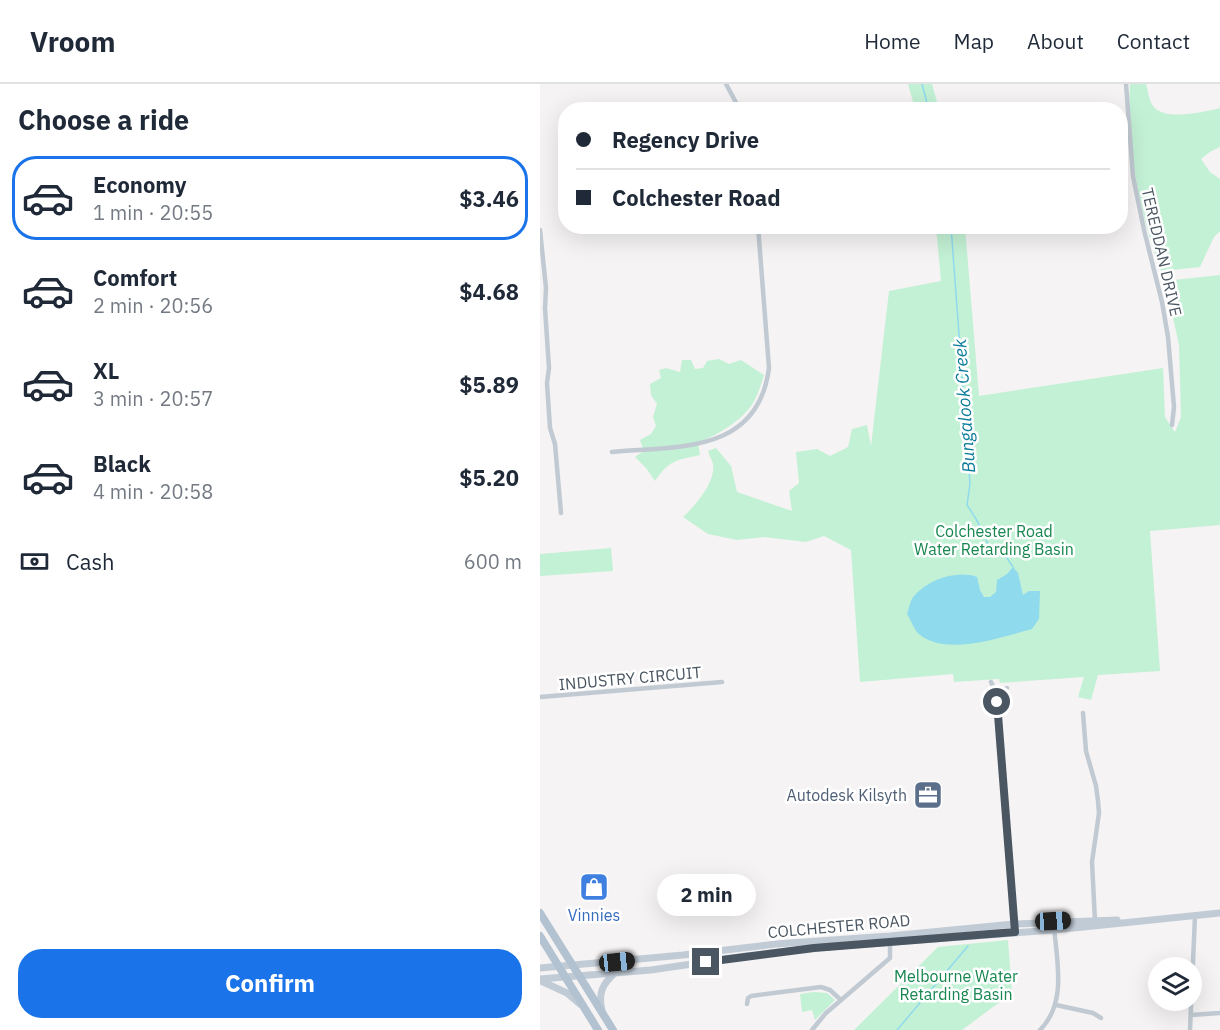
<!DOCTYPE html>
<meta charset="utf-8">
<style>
body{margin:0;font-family:"IBM Plex Sans",sans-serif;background:#f6f6f7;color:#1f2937;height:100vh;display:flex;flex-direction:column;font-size:22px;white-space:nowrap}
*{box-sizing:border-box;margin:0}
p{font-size:20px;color:#747a83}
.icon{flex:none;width:33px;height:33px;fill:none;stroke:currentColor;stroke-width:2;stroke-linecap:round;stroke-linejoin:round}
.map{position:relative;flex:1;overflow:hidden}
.details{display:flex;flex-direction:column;background:#fff;width:540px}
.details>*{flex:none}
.guide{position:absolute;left:18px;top:18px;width:570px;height:132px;border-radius:24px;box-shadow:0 6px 24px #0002;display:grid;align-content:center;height:132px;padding:0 18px;background:#fff}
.controls{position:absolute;left:608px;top:873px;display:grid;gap:12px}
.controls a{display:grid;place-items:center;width:54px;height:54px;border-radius:50%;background:#fff;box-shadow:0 6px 24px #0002;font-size:30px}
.end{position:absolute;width:27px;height:27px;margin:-14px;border:8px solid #4a5661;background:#fff;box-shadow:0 0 0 3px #fff}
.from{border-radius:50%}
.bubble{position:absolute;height:42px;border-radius:21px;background:#fff;box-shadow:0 6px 24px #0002;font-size:20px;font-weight:700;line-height:42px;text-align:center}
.car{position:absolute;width:18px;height:36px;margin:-18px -9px;border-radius:8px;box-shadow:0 0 4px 2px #0007;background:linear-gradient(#222 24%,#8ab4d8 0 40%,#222 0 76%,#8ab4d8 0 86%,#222 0)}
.guide b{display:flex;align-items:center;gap:21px;height:57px;font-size:22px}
.guide b+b{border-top:2px solid #e0e1e3}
.guide i{width:15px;height:15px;background:#1f2937}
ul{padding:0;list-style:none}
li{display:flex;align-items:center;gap:18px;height:84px;margin:0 12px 9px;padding:0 6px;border:3px solid transparent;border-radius:24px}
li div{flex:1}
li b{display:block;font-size:22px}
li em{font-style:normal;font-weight:700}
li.current{border-color:#1a73e8}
li>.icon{width:54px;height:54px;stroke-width:1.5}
h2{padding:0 18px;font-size:27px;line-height:72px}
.pay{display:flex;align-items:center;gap:15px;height:66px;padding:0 18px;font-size:22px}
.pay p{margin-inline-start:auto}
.button{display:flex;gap:12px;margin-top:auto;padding:12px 18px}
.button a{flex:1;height:69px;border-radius:24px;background:#1a73e8;color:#fff;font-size:24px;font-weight:700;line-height:69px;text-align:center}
header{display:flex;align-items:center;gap:36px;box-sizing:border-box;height:84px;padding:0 30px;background:#fff;border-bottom:2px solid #e0e1e3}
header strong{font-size:28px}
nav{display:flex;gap:33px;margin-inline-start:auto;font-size:21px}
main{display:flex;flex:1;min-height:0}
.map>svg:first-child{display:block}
.green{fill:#c3f1d5}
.water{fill:#90daee}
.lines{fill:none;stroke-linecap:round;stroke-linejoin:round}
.stream{stroke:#90daee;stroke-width:1.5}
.minor{stroke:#c1cad2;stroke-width:4.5}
.secondary{stroke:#c1cbd6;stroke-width:7}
.primary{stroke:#b3c2d1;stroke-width:8}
.route{stroke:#4a5661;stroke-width:8}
.labels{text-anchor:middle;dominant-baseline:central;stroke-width:5;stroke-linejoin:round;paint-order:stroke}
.street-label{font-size:16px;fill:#4a5661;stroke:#fff}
.park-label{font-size:16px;fill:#17864f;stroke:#fff}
.service-label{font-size:16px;fill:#4e5e75;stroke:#fff;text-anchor:end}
.shop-label{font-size:16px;fill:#366cbe;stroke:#fff}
.water-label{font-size:18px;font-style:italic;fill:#0c7c9b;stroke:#fff}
</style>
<header>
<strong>Vroom</strong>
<nav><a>Home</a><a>Map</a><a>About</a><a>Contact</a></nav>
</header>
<main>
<section class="details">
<h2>Choose a ride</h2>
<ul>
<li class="current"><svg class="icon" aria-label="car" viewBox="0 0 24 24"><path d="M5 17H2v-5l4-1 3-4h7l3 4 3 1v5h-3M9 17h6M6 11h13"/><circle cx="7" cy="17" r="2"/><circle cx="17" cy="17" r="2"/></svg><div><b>Economy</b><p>1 min · 20:55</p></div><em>$3.46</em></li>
<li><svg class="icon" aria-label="car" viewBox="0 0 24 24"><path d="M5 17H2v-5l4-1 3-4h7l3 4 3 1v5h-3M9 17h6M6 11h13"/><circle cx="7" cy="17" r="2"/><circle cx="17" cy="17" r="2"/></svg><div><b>Comfort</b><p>2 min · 20:56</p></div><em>$4.68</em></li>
<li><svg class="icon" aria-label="car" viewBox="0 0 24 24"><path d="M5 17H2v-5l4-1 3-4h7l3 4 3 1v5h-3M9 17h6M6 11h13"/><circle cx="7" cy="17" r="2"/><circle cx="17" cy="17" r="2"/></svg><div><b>XL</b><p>3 min · 20:57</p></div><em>$5.89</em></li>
<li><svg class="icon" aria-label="car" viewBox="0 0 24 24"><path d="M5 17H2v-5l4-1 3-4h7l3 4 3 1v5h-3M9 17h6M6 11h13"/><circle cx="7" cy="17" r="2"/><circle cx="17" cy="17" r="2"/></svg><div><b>Black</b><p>4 min · 20:58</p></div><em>$5.20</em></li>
</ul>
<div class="pay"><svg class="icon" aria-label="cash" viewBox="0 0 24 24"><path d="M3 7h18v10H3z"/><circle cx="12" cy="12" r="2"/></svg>Cash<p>600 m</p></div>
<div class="button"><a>Confirm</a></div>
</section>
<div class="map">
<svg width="680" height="946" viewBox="0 0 680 946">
<rect width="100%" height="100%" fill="#f5f3f3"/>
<path class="green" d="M368,0H392L399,25H375Z
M590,0H606C608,7 609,18 614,23C625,37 665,28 680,24V63L670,68L661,75L670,88L680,95V147L674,153L660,183L621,187C600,131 586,60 590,0Z
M396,143H425L439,312L623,284L625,333L635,348L641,333L639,261L625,197L680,191V441L610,447L620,587L558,591L551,616L538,613L544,593L460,599L459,595L414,598L413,590L320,598L311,466L284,452L266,458L224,453L197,456L168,450L143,433C155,422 176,398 173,380C172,376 169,371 168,367L176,364L191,382L197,408L252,427L249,407L259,399L256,368L277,365L290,372L308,363L312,345L327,341L331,362L349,207L401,197Z
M179,275L189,280L201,276L224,291C221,300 218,311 213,319C204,335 175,353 158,358L160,371C137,376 129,376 115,397L106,384L95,373L104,367L100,356L111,350L116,342L113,333L117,320L111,311L110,300L121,294L119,286L126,284L140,288L142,276H151L155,285L163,284L167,277Z
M71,464L73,487L0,492V470Z
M468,856L472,909L422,946H314L398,863Z
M274,908L287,909L295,916L275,936L272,926L262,928L260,910Z"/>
<path class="water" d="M473,483L478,489L483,511L489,507H500L499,535L492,545C462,553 405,573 379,550C374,546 371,536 367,530C369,525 370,516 374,512C389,495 417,486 437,493L440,506L444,513H450L456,508L457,496L467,490Z"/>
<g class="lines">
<path class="stream" d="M382,0L389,26
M411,142L430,400L427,421C436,434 444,448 449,463L467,474L473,483
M357,946L428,862"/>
<path class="minor" d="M186,0L200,26
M586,0L593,92L604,146L622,218L628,253L634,323L632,341
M0,146L6,204L5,224L9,284L7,299L10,344L15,360L21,429
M72,368C138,362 218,370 229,284L218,142
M451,598L456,608L457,618L475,848
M456,608L467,604
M0,613L182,598
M543,629L546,667L556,702L558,717L559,729L552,778L555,837
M207,920L208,914L211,912L281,903L290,906L301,916
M516,921L553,929L561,934
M651,931L680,929
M272,946L286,929L350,874V858
M500,946C527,919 517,878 514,843
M650,946L655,832"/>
<path class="secondary" d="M0,884L143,871L236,860L350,852L474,840L577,836
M0,895L111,886L206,872L275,864L514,846L680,829
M1,897L27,909L40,920
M62,927C58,909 62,900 76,888"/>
<path class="primary" d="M0,829L73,946
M0,852L58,946"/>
</g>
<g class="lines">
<path class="route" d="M166,878L274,864L475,848L457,618"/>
</g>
<defs>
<g id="office-square" transform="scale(1.5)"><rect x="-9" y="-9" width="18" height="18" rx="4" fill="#5c6f8a" stroke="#fff"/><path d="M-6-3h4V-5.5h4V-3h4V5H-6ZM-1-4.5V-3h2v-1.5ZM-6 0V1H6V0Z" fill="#fff"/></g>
<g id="shop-square" transform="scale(1.5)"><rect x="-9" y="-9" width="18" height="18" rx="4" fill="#3f7fe0" stroke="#fff"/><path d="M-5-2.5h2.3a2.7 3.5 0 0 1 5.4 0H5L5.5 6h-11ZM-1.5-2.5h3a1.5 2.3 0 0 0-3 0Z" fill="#fff"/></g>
</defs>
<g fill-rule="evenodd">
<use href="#office-square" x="388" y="711"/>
<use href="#shop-square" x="54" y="803"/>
</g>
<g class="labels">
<g class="street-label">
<text transform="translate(622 168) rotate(77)">TEREDDAN DRIVE</text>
<text transform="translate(90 594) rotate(-5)">INDUSTRY CIRCUIT</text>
<text transform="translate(299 842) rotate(-5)">COLCHESTER ROAD</text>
</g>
<g class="park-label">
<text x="454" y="447">Colchester Road<tspan x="454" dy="18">Water Retarding Basin</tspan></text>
<text x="416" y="892">Melbourne Water<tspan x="416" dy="18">Retarding Basin</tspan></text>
</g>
<g class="service-label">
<text x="367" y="711">Autodesk Kilsyth</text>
</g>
<g class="shop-label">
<text x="54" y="831">Vinnies</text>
</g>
<g class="water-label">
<text transform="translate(424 322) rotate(-94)">Bungalook Creek</text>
</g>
</g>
</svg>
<div class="controls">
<a><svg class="icon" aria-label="layers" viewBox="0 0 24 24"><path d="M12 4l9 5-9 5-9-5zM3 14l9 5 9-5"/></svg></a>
</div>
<i class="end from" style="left:457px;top:618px"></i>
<i class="end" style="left:166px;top:878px"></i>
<div class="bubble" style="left:117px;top:790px;width:99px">2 min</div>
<i class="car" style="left:513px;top:837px;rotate:87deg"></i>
<i class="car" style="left:77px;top:878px;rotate:84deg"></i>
<div class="guide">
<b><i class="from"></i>Regency Drive</b>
<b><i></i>Colchester Road</b>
</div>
</div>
</main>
